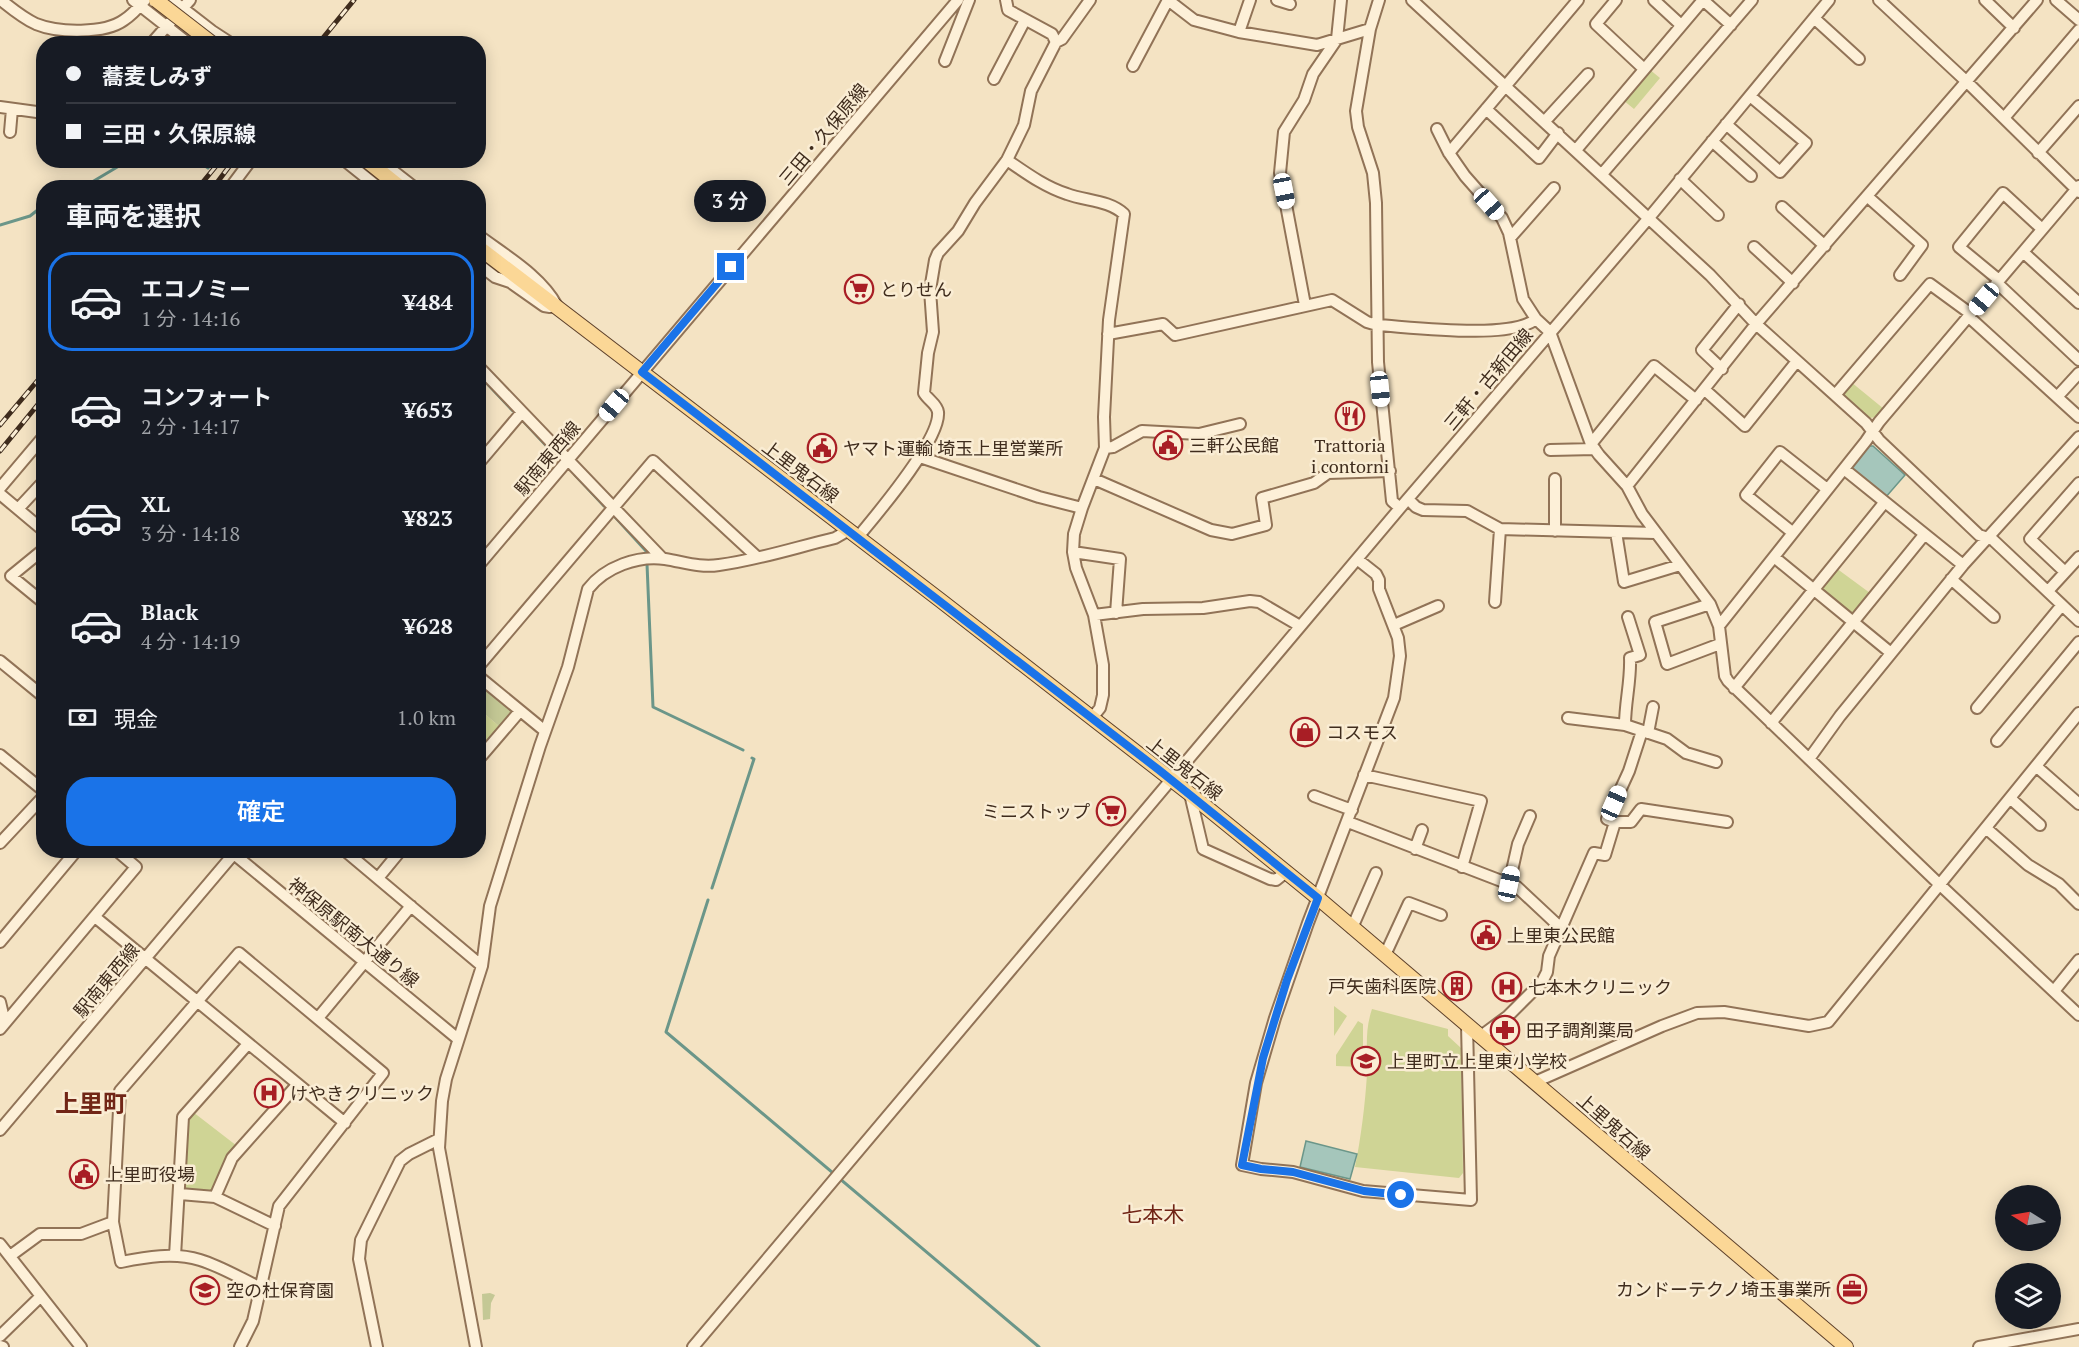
<!DOCTYPE html>
<html lang="ja">
<meta charset="utf-8">
<style>
body{margin:0;font-family:"PT Serif","Noto Sans JP",serif;background:#20242c;color:#f1f3f6;height:100vh;display:flex;flex-direction:column;font-size:22px;white-space:nowrap}
*{box-sizing:border-box;margin:0}
p{font-size:20px;color:#9ea1a6}
.icon{flex:none;width:33px;height:33px;fill:none;stroke:currentColor;stroke-width:2;stroke-linecap:round;stroke-linejoin:round}
.map{position:relative;flex:1;overflow:hidden}
.sheet{position:absolute;left:36px;top:180px;width:450px;height:678px;display:flex;flex-direction:column;background:#171b24;border-radius:24px;box-shadow:0 3px 15px #0003}
.sheet>*{flex:none}
.hud{position:absolute;left:36px;top:36px;width:450px;height:132px;border-radius:24px;box-shadow:0 3px 15px #0003;display:grid;align-content:center;height:132px;padding:0 30px;background:#171b24}
.needle{width:39px;rotate:281deg}
.controls{position:absolute;left:1995px;top:1185px;display:grid;gap:12px}
.controls a{display:grid;place-items:center;width:66px;height:66px;border-radius:50%;background:#171b24;box-shadow:0 3px 15px #0003;font-size:30px}
.end{position:absolute;width:27px;height:27px;margin:-14px;border:8px solid #1a73e8;background:#fff;box-shadow:0 0 0 3px #fff}
.from{border-radius:50%}
.bubble{position:absolute;height:42px;border-radius:21px;background:#171b24;box-shadow:0 3px 15px #0003;font-size:20px;font-weight:600;line-height:42px;text-align:center}
.car{position:absolute;width:18px;height:36px;margin:-18px -9px;border-radius:8px;box-shadow:0 0 4px 2px #0007;background:linear-gradient(#fff 24%,#345 0 40%,#fff 0 76%,#345 0 86%,#fff 0)}
.hud b{display:flex;align-items:center;gap:21px;height:57px;font-size:22px}
.hud b+b{border-top:2px solid #363941}
.hud i{width:15px;height:15px;background:#f1f3f6}
ul{padding:0;list-style:none}
li{display:flex;align-items:center;gap:18px;height:99px;margin:0 12px 9px;padding:0 18px;border:3px solid transparent;border-radius:24px}
li div{flex:1}
li b{display:block;font-size:22px}
li em{font-style:normal;font-weight:600}
li.selected{border-color:#1a73e8}
li>.icon{width:54px;height:54px;stroke-width:1.5}
h2{padding:0 30px;font-size:27px;line-height:72px}
.pay{display:flex;align-items:center;gap:15px;height:66px;padding:0 30px;font-size:22px}
.pay p{margin-inline-start:auto}
.primary-button{display:flex;gap:12px;margin-top:auto;padding:12px 30px}
.primary-button a{flex:1;height:69px;border-radius:24px;background:#1a73e8;color:#fff;font-size:24px;font-weight:600;line-height:69px;text-align:center}
.map>svg:first-child{display:block}
.green{fill:#cfd495}
.cemetery{fill:#c4c895}
.water{fill:#a5c6bb;stroke:#6b9689;stroke-width:1.5}
.lines{fill:none;stroke-linecap:round;stroke-linejoin:round}
.stream{stroke:#6b9689;stroke-width:3}
.minor-casing{stroke:#917357;stroke-width:14}
.major-casing{stroke:#5e412b;stroke-width:16}
.minor{stroke:#fdf0d8;stroke-width:10}
.major{stroke:#fbd796;stroke-width:14}
.rail-casing{stroke:#3f2c1d;stroke-width:5}
.rail{stroke:#faedd4;stroke-width:3;stroke-dasharray:9;stroke-linecap:butt}
.major-bridge-casing{stroke:#5e412b;stroke-width:16;stroke-linecap:butt}
.major-bridge{stroke:#fbd796;stroke-width:14}
.route{stroke:#1a73e8;stroke-width:8}
.labels{text-anchor:middle;dominant-baseline:central;stroke-width:5;stroke-linejoin:round;paint-order:stroke}
.street-label{font-size:18px;fill:#3f2c1d;stroke:#faedd4}
.poi-label{font-size:18px;fill:#3f2c1d;stroke:#faedd4;text-anchor:start}
.quarter-label{font-size:21px;fill:#712516;stroke:#faedd4}
.district-label{font-size:24px;font-weight:bold;fill:#712516;stroke:#faedd4}
</style>
<div class="map">
<svg width="2079" height="1347" viewBox="0 0 2079 1347">
<rect width="100%" height="100%" fill="#f4e3c3"/>
<path class="green" d="M1649,69L1660,78L1634,109L1623,100Z
M1851,382L1884,409L1877,417L1869,418L1844,396L1845,390Z
M1836,568L1870,593L1855,612H1849L1822,590V584Z
M479,709L500,727L479,753Z
M1334,1006L1347,1016L1334,1036Z
M1372,1009L1448,1029V1036L1461,1048L1463,1173L1459,1178L1355,1167C1361,1137 1365,1105 1367,1074C1368,1050 1364,1033 1372,1009Z
M1358,1021L1363,1024V1067L1336,1066V1055Z
M193,1112L237,1146L213,1193L186,1192L183,1188L188,1118Z"/>
<path class="cemetery" d="M478,681L512,709L513,713L500,727L479,709Z
M490,1293L495,1295L491,1303L490,1319L483,1320L482,1294Z"/>
<path class="water" d="M1867,446H1873L1905,475L1885,498L1853,471L1852,465Z
M1306,1141L1357,1154L1350,1179L1300,1167Z"/>
<g class="lines">
<path class="stream" d="M197,160L208,168
M82,188L129,160
M0,225L30,216L44,205
M478,374L513,411
M524,422L553,453
M575,475L604,506
M615,517L646,551
M647,564L653,707L743,750
M712,888L754,759L752,758
M708,900L666,1032L1039,1347"/>
<g class="minor-casing">
<path id="minor" d="M1,0C12,9 23,18 36,24C58,33 105,34 124,20C132,15 139,7 145,0
M133,0L189,44
M172,0L212,31L232,44
M1006,0L1008,10L1052,34L1056,42
M1168,0L1194,20L1239,32L1317,45L1370,29
M1277,0L1290,4
M1379,0L1370,29L1356,111L1358,127L1373,173L1376,203L1378,362L1392,501L1400,508
M1412,0L1710,275L1756,324L1866,423L1879,440L1979,535L1993,540L2079,621
M1616,0L1596,24L1644,69
M1654,0L1681,25
M1879,0L1967,82L2079,192
M1985,0L2014,28
M2056,0L2079,20
M1814,18L1859,59
M1239,32L1250,0
M151,44L190,0
M945,61L969,0
M1133,66L1168,0
M994,79L1025,20
M0,107L44,113
M1486,109L1539,158L1558,133
M2004,118L2079,30
M1545,121L1588,74
M1726,124L1780,172L1806,143L1750,96
M1437,129L1449,153L1465,176L1502,218L1509,233L1523,299L1536,319L1550,332L1591,444L1599,455L1627,486L1642,514L1710,604L1719,626L1725,676L1728,681L1938,883L2079,1015
M10,132L12,109
M1712,141L1751,176
M1576,150L1703,0L1731,25
M1449,153L1578,0
M2038,153L2079,106
M344,160L379,188
M379,160L415,188
M1007,160C1026,173 1045,187 1067,194C1086,201 1109,200 1124,214L1109,320L1104,417L1105,448L1082,508L1074,534L1073,552L1076,568L1094,615L1103,665V695L1100,708L1092,718
M1602,174L1752,0
M1680,179L1718,215
M230,188L251,160
M1868,197L1922,245L1900,275
M1782,207L1825,246
M478,235C506,256 541,276 557,306
M1510,238L1554,188
M1754,247L1793,283
M2023,252L2079,303
M478,264L495,277L510,282L544,306L550,307
M1999,280L1959,247L2003,193L2042,229
M1997,283L2079,360
M1305,305L1280,173L1284,132L1304,100L1313,74L1337,39L1341,0
M1969,317L2079,417
M1108,334L1163,324L1175,335L1332,300L1367,322L1377,325C1411,327 1511,340 1536,319
M478,366L662,558
M1722,369L1702,350L1739,304
M1705,390L1745,426L1797,361
M1836,394L1930,284L1971,314
M2057,397L2079,373
M1591,444L1654,366L1696,400
M1105,448L1113,447L1142,431L1199,434L1240,424
M1550,450L1595,449
M920,457L1039,497L1082,508
M478,464L522,412
M1844,469L1963,565
M1094,479L1211,530L1232,534L1266,525L1262,498L1314,483L1328,473L1390,471
M1555,479V531
M1627,486L1756,324L2037,0
M0,488L44,436
M0,494L44,531
M1408,499L1416,507L1423,510L1467,511L1500,529L1655,533
M18,509L44,481
M1616,532L1624,582L1680,565
M1792,532L1746,495L1780,452L1827,489
M858,537C877,514 941,439 938,412C937,404 928,400 924,393L928,353L933,332L930,290L935,260L938,253L958,231L975,203L1007,160L1024,125L1031,91L1056,42L1062,39L1090,0
M44,549L11,576L44,603
M1073,552L1120,559L1116,613
M1774,557L1891,653
M1357,559L1376,574L1379,580V589L1398,638L1400,656L1394,698L1308,923L1275,1018L1256,1083L1242,1165L1261,1169L1293,1172L1363,1191L1471,1200L1467,1025
M478,566L958,0
M2065,572L2030,539L2079,483
M1951,579L1994,617
M2048,591L2079,557
M1495,602L1500,529
M1710,604L1655,622L1667,664L1720,644
M1094,615L1143,609L1203,608L1250,601L1259,602L1300,626
M1394,625L1438,606
M1719,626L1866,441L1879,422L2079,186
M0,661L44,697
M478,667L653,461L757,557
M478,676L545,731
M1734,688L1884,503
M1977,708L2062,605
M1568,718L1625,725L1667,739L1686,753L1716,762
M1771,723L1924,535
M1625,725C1625,702 1631,681 1630,658L1640,655L1628,617
M1648,733L1653,707
M1997,741L2079,642
M0,755L44,791
M1809,759L1840,716L1963,565L2079,437
M478,760L520,711
M2037,767L2079,804
M1364,775L1481,801L1462,867
M1190,794L1203,849L1270,879L1276,880L1286,872
M1314,796L1352,810
M2011,799L2040,825
M1348,822L1517,887L1562,929
M1615,822L1607,819L1629,771L1642,731
M1987,829L2028,865L2059,884L2079,904
M0,843L44,796
M1415,849L1422,830
M229,850L458,1039
M344,850L482,966
M378,878L401,850
M1509,884L1518,844L1530,816
M95,917L345,1123
M1352,928L1376,873
M0,942L77,850
M1385,955L1409,903L1441,915
M2054,991L2079,960
M0,1002L5,1023
M318,1018L411,906
M0,1029L136,867L116,850
M1481,1036L1508,1016L1542,982L1547,972L1549,956L1594,853L1605,855L1615,822H1631L1641,809L1727,822
M1535,1082L1662,1026L1697,1013L1724,1012L1809,1026L1828,1022L2079,713
M0,1130L237,850
M180,1194L215,1197L275,1226
M215,1197L232,1158L297,1085
M0,1244L81,1347
M10,1256L40,1234H81L113,1222
M175,1256L183,1117L247,1045
M0,1336L40,1297
M0,1346L3,1347
M240,1347L253,1321L279,1206L383,1073L239,953L120,1091L113,1222L121,1262C146,1257 174,1252 200,1260C220,1266 240,1278 259,1287
M377,1347L359,1259L361,1240L400,1161L409,1154L439,1139
M476,1347L439,1148L442,1101L446,1079L482,966L490,906L540,746L568,667L588,589C605,567 638,555 665,559C684,562 700,568 719,565C758,560 797,547 835,538L849,530
M693,1347L1400,508L1648,219L1829,0
M1979,1347L2079,1329"/>
</g>
<g class="major-casing">
<path id="major" d="M366,160L401,188
M478,247L940,600L1190,794L1318,898L1846,1347"/>
</g>
<use href="#minor" class="minor"/>
<use href="#major" class="major"/>
<g class="rail-casing">
<path id="rail" d="M318,44L354,0
M198,188L221,160
M213,188L234,160
M0,425L44,373
M0,451L44,397"/>
</g>
<use href="#rail" class="rail"/>
<g class="major-bridge-casing">
<path id="major-bridge" d="M156,0L213,44"/>
</g>
<use href="#major-bridge" class="major-bridge"/>
</g>
<g class="lines">
<path class="route" d="M731,267L642,372L1159,770L1318,898L1287,980L1263,1058L1242,1165L1261,1169L1293,1172L1364,1191L1401,1195"/>
</g>
<defs>
<g id="supermarket-ring" transform="scale(1.5)"><circle r="9.5" fill="#faedd4" stroke="#a81e25" stroke-width="1.5"/><path d="M-6-5.5h2.5l.6 2H6L4.5 2H-2.5L-4.4-4H-6ZM-1.5 3.2a1.3 1.3 0 1 0 .1 0ZM3 3.2a1.3 1.3 0 1 0 .1 0Z" fill="#a81e25"/></g>
<g id="restaurant-ring" transform="scale(1.5)"><circle r="9.5" fill="#faedd4" stroke="#a81e25" stroke-width="1.5"/><path d="M-5-6h1v4h1v-4h1v4h1v-4h1v5L-1.5 .5V6h-2V.5L-5-1ZM5-6V6H3V1.5H1.5Q1.5-4 5-6Z" fill="#a81e25"/></g>
<g id="civic-ring" transform="scale(1.5)"><circle r="9.5" fill="#faedd4" stroke="#a81e25" stroke-width="1.5"/><path d="M-.6-6.5H3V-4.5H.6V-3L4-1V1h2V6H-6V1h2V-1L-.6-3ZM-1.2 2.5V6h2.4V2.5Z" fill="#a81e25"/></g>
<g id="shop-ring" transform="scale(1.5)"><circle r="9.5" fill="#faedd4" stroke="#a81e25" stroke-width="1.5"/><path d="M-5-2.5h2.3a2.7 3.5 0 0 1 5.4 0H5L5.5 6h-11ZM-1.5-2.5h3a1.5 2.3 0 0 0-3 0Z" fill="#a81e25"/></g>
<g id="building-ring" transform="scale(1.5)"><circle r="9.5" fill="#faedd4" stroke="#a81e25" stroke-width="1.5"/><path d="M-4-6H4V6H1V3H-1V6H-4ZM-2.5-4.3h1.7v1.8h-1.7ZM.8-4.3h1.7v1.8H.8ZM-2.5-1h1.7V.8h-1.7ZM.8-1h1.7V.8H.8Z" fill="#a81e25"/></g>
<g id="hospital-ring" transform="scale(1.5)"><circle r="9.5" fill="#faedd4" stroke="#a81e25" stroke-width="1.5"/><path d="M-5-5h3v3.5h4V-5h3V5h-3V1.5h-4V5h-3Z" fill="#a81e25"/></g>
<g id="pharmacy-ring" transform="scale(1.5)"><circle r="9.5" fill="#faedd4" stroke="#a81e25" stroke-width="1.5"/><path d="M-2-6h4v4h4v4h-4v4h-4v-4h-4v-4h4Z" fill="#a81e25"/></g>
<g id="school-ring" transform="scale(1.5)"><circle r="9.5" fill="#faedd4" stroke="#a81e25" stroke-width="1.5"/><path d="M0-5L7-2L0 1L-7-2ZM-4 1L0 2.5L4 1V4Q0 6-4 4Z" fill="#a81e25"/></g>
<g id="office-ring" transform="scale(1.5)"><circle r="9.5" fill="#faedd4" stroke="#a81e25" stroke-width="1.5"/><path d="M-6-3h4V-5.5h4V-3h4V5H-6ZM-1-4.5V-3h2v-1.5ZM-6 0V1H6V0Z" fill="#a81e25"/></g>
</defs>
<g fill-rule="evenodd">
<use href="#supermarket-ring" x="859" y="289"/>
<use href="#restaurant-ring" x="1350" y="416"/>
<use href="#civic-ring" x="1168" y="445"/>
<use href="#civic-ring" x="822" y="448"/>
<use href="#shop-ring" x="1305" y="732"/>
<use href="#supermarket-ring" x="1111" y="811"/>
<use href="#civic-ring" x="1486" y="935"/>
<use href="#building-ring" x="1457" y="986"/>
<use href="#hospital-ring" x="1507" y="987"/>
<use href="#pharmacy-ring" x="1505" y="1030"/>
<use href="#school-ring" x="1366" y="1061"/>
<use href="#hospital-ring" x="269" y="1093"/>
<use href="#civic-ring" x="84" y="1174"/>
<use href="#office-ring" x="1852" y="1289"/>
<use href="#school-ring" x="205" y="1290"/>
</g>
<g class="labels">
<g class="street-label">
<text transform="translate(823 134) rotate(-50)">三田・久保原線</text>
<text transform="translate(1488 379) rotate(-50)">三軒・古新田線</text>
<text transform="translate(547 458) rotate(-50)">駅南東西線</text>
<text transform="translate(801 471) rotate(37)">上里鬼石線</text>
<text transform="translate(1185 768) rotate(38)">上里鬼石線</text>
<text transform="translate(354 932) rotate(39)">神保原駅南大通り線</text>
<text transform="translate(106 980) rotate(-50)">駅南東西線</text>
<text transform="translate(1614 1126) rotate(41)">上里鬼石線</text>
</g>
<g class="poi-label">
<text x="880" y="289">とりせん</text>
<text x="1189" y="445">三軒公民館</text>
<text x="1350" y="445" text-anchor="middle">Trattoria<tspan x="1350" dy="21">i contorni</tspan></text>
<text x="843" y="448">ヤマト運輸 埼玉上里営業所</text>
<text x="1326" y="732">コスモス</text>
<text x="1090" y="811" text-anchor="end">ミニストップ</text>
<text x="1507" y="935">上里東公民館</text>
<text x="1436" y="986" text-anchor="end">戸矢歯科医院</text>
<text x="1528" y="987">七本木クリニック</text>
<text x="1526" y="1030">田子調剤薬局</text>
<text x="1387" y="1061">上里町立上里東小学校</text>
<text x="290" y="1093">けやきクリニック</text>
<text x="105" y="1174">上里町役場</text>
<text x="1831" y="1289" text-anchor="end">カンドーテクノ埼玉事業所</text>
<text x="226" y="1290">空の杜保育園</text>
</g>
<g class="quarter-label">
<text x="1153" y="1214">七本木</text>
</g>
<g class="district-label">
<text x="91" y="1103">上里町</text>
</g>
</g>
</svg>
<div class="controls">
<a><svg class="needle" viewBox="-14 -14 28 28"><path d="M0-13l5 13h-10z" fill="#e53935"/><path d="M0 13l5-13h-10z" fill="#9ea1a6"/></svg></a>
<a><svg class="icon" aria-label="layers" viewBox="0 0 24 24"><path d="M12 4l9 5-9 5-9-5zM3 14l9 5 9-5"/></svg></a>
</div>
<i class="end from" style="left:1401px;top:1195px"></i>
<i class="end" style="left:731px;top:267px"></i>
<div class="bubble" style="left:694px;top:180px;width:72px">3 分</div>
<i class="car" style="left:1284px;top:191px;rotate:169deg"></i>
<i class="car" style="left:1489px;top:204px;rotate:138deg"></i>
<i class="car" style="left:1984px;top:299px;rotate:220deg"></i>
<i class="car" style="left:1380px;top:389px;rotate:174deg"></i>
<i class="car" style="left:614px;top:405px;rotate:220deg"></i>
<i class="car" style="left:1614px;top:803px;rotate:24deg"></i>
<i class="car" style="left:1509px;top:884px;rotate:12deg"></i>
<div class="hud">
<b><i class="from"></i>蕎麦しみず</b>
<b><i></i>三田・久保原線</b>
</div>
<section class="sheet">
<h2>車両を選択</h2>
<ul>
<li class="selected"><svg class="icon" aria-label="car" viewBox="0 0 24 24"><path d="M5 17H2v-5l4-1 3-4h7l3 4 3 1v5h-3M9 17h6M6 11h13"/><circle cx="7" cy="17" r="2"/><circle cx="17" cy="17" r="2"/></svg><div><b>エコノミー</b><p>1 分 · 14:16</p></div><em>¥484</em></li>
<li><svg class="icon" aria-label="car" viewBox="0 0 24 24"><path d="M5 17H2v-5l4-1 3-4h7l3 4 3 1v5h-3M9 17h6M6 11h13"/><circle cx="7" cy="17" r="2"/><circle cx="17" cy="17" r="2"/></svg><div><b>コンフォート</b><p>2 分 · 14:17</p></div><em>¥653</em></li>
<li><svg class="icon" aria-label="car" viewBox="0 0 24 24"><path d="M5 17H2v-5l4-1 3-4h7l3 4 3 1v5h-3M9 17h6M6 11h13"/><circle cx="7" cy="17" r="2"/><circle cx="17" cy="17" r="2"/></svg><div><b>XL</b><p>3 分 · 14:18</p></div><em>¥823</em></li>
<li><svg class="icon" aria-label="car" viewBox="0 0 24 24"><path d="M5 17H2v-5l4-1 3-4h7l3 4 3 1v5h-3M9 17h6M6 11h13"/><circle cx="7" cy="17" r="2"/><circle cx="17" cy="17" r="2"/></svg><div><b>Black</b><p>4 分 · 14:19</p></div><em>¥628</em></li>
</ul>
<div class="pay"><svg class="icon" aria-label="cash" viewBox="0 0 24 24"><path d="M3 7h18v10H3z"/><circle cx="12" cy="12" r="2"/></svg>現金<p>1.0 km</p></div>
<div class="primary-button"><a>確定</a></div>
</section>
</div>
